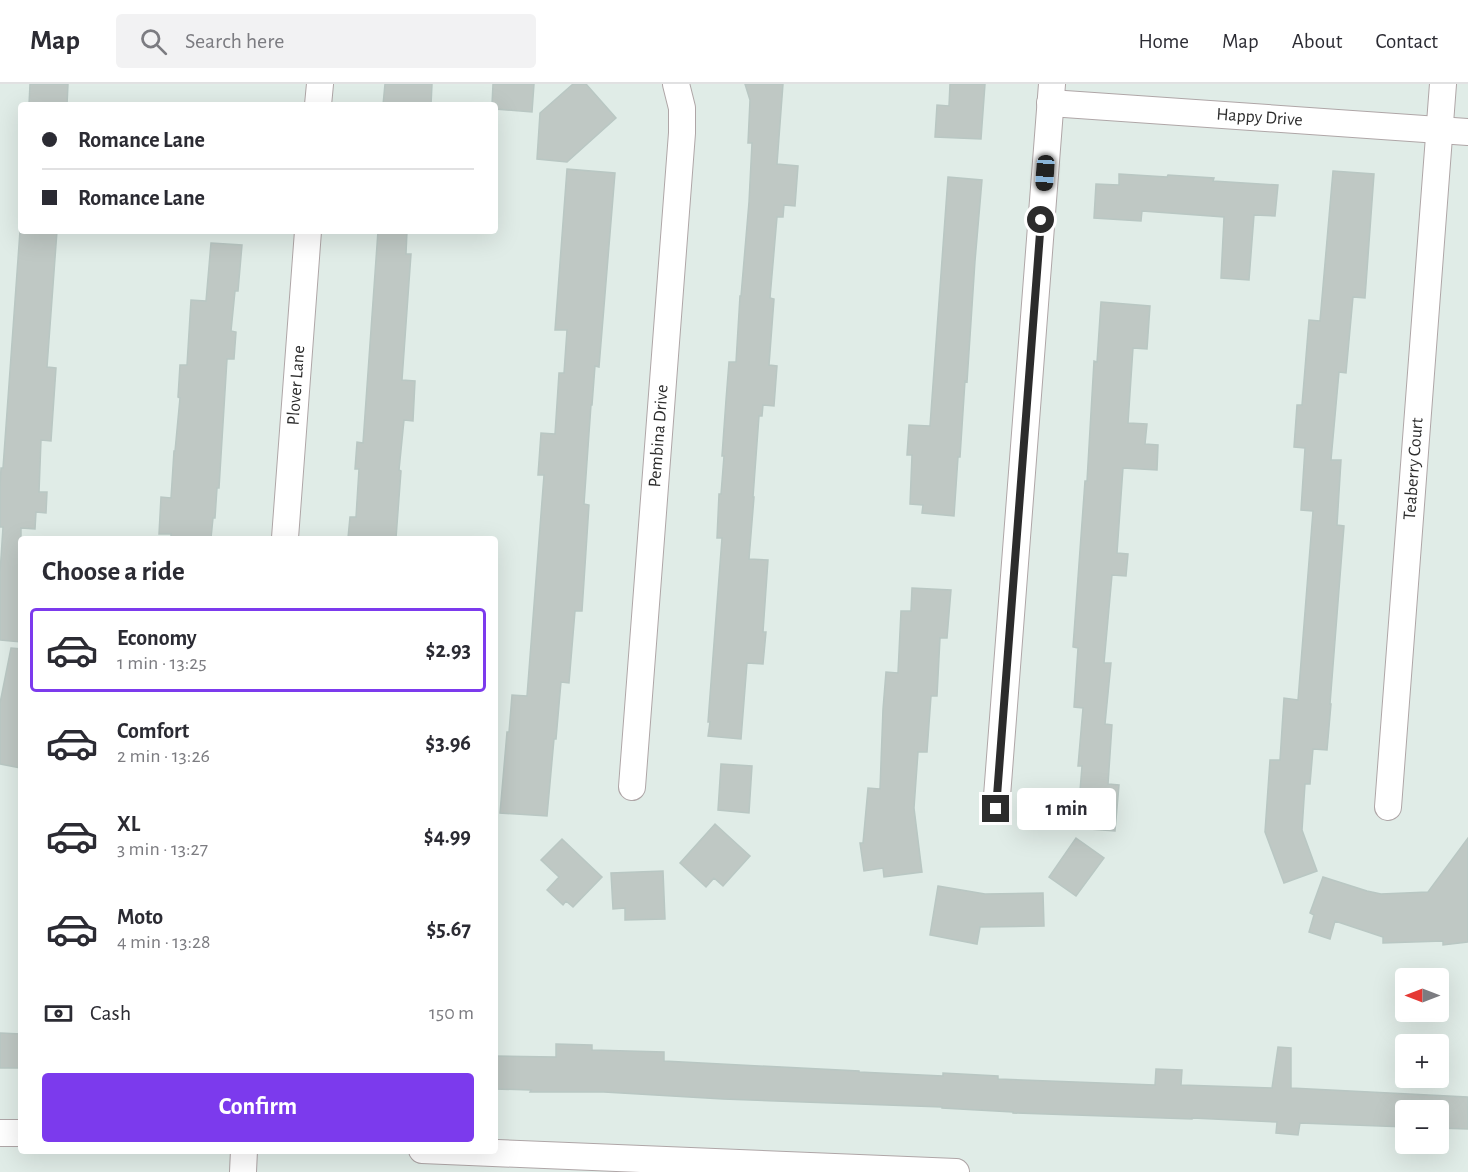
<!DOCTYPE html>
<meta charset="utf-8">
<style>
body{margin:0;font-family:"Alegreya Sans",sans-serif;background:#f2f2f3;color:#2b2b33;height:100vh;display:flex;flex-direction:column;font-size:22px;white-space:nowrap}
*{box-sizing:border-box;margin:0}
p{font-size:20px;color:#7c7c81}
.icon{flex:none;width:33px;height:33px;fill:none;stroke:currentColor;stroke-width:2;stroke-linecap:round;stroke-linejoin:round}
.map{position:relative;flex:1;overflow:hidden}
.drawer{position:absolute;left:18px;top:452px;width:480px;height:618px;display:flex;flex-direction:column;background:#fff;border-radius:6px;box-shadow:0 6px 24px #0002}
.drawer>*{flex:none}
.guide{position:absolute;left:18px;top:18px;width:480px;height:132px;border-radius:6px;box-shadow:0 6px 24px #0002;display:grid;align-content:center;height:132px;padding:0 24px;background:#fff}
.needle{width:39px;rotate:270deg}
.fabs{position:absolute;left:1395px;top:884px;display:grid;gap:12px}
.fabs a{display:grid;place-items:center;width:54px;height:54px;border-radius:6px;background:#fff;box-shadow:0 6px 24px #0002;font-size:30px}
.end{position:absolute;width:27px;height:27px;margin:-14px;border:8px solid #2c2c2c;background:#fff;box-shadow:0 0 0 3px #fff}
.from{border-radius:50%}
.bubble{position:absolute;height:42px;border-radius:6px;background:#fff;box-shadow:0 6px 24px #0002;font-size:20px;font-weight:700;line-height:42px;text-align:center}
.car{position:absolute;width:18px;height:36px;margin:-18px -9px;border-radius:8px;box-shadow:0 0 4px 2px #0007;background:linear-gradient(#222 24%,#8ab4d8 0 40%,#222 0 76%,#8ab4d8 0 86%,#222 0)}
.guide b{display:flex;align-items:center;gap:21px;height:57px;font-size:22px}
.guide b+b{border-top:2px solid #e1e1e2}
.guide i{width:15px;height:15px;background:#2b2b33}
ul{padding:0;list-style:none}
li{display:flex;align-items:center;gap:18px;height:84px;margin:0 12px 9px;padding:0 12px;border:3px solid transparent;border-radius:6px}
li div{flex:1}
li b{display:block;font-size:22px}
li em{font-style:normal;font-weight:700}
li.on{border-color:#7c3aed}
li>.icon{width:54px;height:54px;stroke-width:1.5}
h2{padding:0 24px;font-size:27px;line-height:72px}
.pay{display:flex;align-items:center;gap:15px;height:66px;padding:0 24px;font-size:22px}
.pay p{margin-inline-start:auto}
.cta{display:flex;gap:12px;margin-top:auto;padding:12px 24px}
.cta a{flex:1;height:69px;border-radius:6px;background:#7c3aed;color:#fff;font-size:24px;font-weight:700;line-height:69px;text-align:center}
header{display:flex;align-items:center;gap:36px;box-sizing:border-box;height:84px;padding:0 30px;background:#fff;border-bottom:2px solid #e1e1e2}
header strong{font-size:28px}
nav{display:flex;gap:33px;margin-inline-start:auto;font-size:21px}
.search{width:420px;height:54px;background:#f2f2f3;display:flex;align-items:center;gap:15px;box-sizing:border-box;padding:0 21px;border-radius:6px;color:#7c7c81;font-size:22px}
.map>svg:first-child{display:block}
.building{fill:#bfc8c4;stroke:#b9c7c3;stroke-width:1.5}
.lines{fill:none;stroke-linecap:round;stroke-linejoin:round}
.minor-casing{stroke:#afa6a7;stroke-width:28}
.minor{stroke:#fff;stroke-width:26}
.route{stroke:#2c2c2c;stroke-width:8}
.labels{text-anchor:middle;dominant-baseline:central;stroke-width:5;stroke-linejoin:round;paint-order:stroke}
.street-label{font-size:18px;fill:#2c2c2c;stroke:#fff}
</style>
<header>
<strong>Map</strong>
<div class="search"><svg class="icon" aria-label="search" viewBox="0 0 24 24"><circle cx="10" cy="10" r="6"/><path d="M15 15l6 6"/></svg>Search here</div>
<nav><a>Home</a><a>Map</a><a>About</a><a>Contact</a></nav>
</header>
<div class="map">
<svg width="1468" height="1088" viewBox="0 0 1468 1088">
<rect width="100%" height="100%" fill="#e0ece7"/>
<path class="building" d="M30,0H68L67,21H29Z
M385,0H432L431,21H383Z
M493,0H534L532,28L495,25V21H492Z
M573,0H586L616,34L567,78L537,75L540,29Z
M745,0H783L777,80L798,82L795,122L784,121L783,133H777L770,214L774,215L769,281L777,282L774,322L763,321L762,332H759L753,413H754L749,475L768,476L763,548H766L763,580L747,579L741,655L708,652L710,638H708L722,454H717L719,410H721L724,372H722L726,316L729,278H736L740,212H741L749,118L752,59H748L750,16Z
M950,0H985L981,55L935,53L937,21L949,22Z
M567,85L615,89L599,283L595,282L592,321H591L584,420L589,421L582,527H575L569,599L561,598L556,655H554L547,732L500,729L507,648H509L512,611L527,612L544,391H538L541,349L555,350L559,289H564L567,246H555Z
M1333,87L1374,90L1365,214L1353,213L1346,289L1339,288L1331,376H1341L1337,441L1344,442L1330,620H1331L1327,666L1313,665L1310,700H1305L1302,746L1317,787L1284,799L1265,748L1270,676H1280L1284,614L1298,616L1313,427L1301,426L1305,364L1294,363L1297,321H1302L1309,236L1320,237Z
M1119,90L1167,93L1168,91L1214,94L1213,97L1278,101L1275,132L1254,131L1249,196L1221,194L1224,133L1142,127L1141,137L1094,134L1096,100L1119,101Z
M948,93L982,96L975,177L967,298L965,297L960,373H958L954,432L922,429L923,421L910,420L912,371H907L909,341L930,342Z
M20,147H57L47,283L56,284L51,357L41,356L39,408H47L46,429L36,428L35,445L21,444V558L0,556V489L3,443H0V402L1,384H3Z
M378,147H407L406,170H411L402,296L415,297L413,337L404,336L399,386L401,387L396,454H348L350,433H356L359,385H355L357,358L363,359Z
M211,159L242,161L238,207H235L231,247L236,248L234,275H227L219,404H217L215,434H213L211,454H171V450H159L161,413L171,414L174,367H175L180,314L178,313L180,281H187L191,216L206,217Z
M1101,218L1150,222L1147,265L1133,264L1128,339L1147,340L1145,360L1158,361L1157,386L1123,384L1117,469L1128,470L1126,492L1112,491L1104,579H1111L1105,640L1112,641L1108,700L1119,701L1115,747L1077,744L1082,682H1078L1083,624L1074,623L1078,564L1073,563L1085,397H1087L1094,277L1097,278Z
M912,504L951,506L947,554H940L937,612H931L927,668H918L914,724L922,788L884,793L883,784L864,787L860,759H863L868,704L880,705L883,625L886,588L898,589L901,527H911Z
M11,564L21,565V684L0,680V619Z
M721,680L752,682L749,729L718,726Z
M715,740L750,772L723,802L714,794L706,803L680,779Z
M1076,754L1104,774L1076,812L1049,793Z
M1468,754V858L1443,861V857L1383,859V853L1335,837L1330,855L1309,848L1314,831L1310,829L1323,793L1367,807L1381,810L1428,808Z
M562,755L602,793L573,823L566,817L563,821L547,806L559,793L541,776Z
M663,787L665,835L625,836V824L613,825L611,789Z
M938,802L985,810L1043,809L1044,842L980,843L977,860L930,851Z
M0,949L21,950V984H0Z
M556,960L592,961V966L664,968V977L859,987V988L943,992V989L998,992V995L1155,1001L1156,985L1182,986L1181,1001L1272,1004L1278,963L1291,964V1004L1468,1013V1045L1438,1044V1026H1406V1043L1300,1039L1298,1051L1276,1049L1277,1038L1192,1034V1035L1013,1029V1028L942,1024V1023L723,1015L604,1008H530L531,1006L495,1005V972L556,973Z"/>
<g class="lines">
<g class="minor-casing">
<g id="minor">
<path id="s1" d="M1050,19L1468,48"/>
<path d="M318,21L320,0"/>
<path id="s2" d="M285,454L308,147"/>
<path id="s3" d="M632,703L682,49V24L676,0"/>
<path id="s4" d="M1388,723L1443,0"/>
<path d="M996,725L1052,0"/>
<path d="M0,1049H21"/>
<path d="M422,1066L956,1088"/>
<path d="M243,1088L244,1066"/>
</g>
</g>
<use href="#minor" class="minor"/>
</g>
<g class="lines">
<path class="route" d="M996,725L1041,136"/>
</g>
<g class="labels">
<g class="street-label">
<text stroke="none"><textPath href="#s1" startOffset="210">Happy Drive</textPath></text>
<text stroke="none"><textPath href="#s2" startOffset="153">Plover Lane</textPath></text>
<text stroke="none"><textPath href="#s3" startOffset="352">Pembina Drive</textPath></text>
<text stroke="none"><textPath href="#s4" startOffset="339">Teaberry Court</textPath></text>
</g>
</g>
</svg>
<div class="fabs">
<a><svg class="needle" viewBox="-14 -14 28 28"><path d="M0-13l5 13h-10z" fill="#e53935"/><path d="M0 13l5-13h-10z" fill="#7c7c81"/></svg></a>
<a>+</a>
<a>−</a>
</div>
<i class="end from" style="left:1041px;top:136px"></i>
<i class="end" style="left:996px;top:725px"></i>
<div class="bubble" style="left:1017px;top:704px;width:99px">1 min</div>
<i class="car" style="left:1045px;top:89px;rotate:184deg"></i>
<div class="guide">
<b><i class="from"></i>Romance Lane</b>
<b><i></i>Romance Lane</b>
</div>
<section class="drawer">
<h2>Choose a ride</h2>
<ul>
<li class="on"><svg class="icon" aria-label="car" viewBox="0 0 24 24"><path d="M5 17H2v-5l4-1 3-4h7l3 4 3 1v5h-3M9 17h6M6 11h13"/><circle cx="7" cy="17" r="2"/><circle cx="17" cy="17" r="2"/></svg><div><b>Economy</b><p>1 min · 13:25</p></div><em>$2.93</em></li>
<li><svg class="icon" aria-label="car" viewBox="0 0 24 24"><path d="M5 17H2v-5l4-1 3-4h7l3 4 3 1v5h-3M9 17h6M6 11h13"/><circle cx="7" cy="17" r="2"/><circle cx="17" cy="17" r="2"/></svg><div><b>Comfort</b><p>2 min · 13:26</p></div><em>$3.96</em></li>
<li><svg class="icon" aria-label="car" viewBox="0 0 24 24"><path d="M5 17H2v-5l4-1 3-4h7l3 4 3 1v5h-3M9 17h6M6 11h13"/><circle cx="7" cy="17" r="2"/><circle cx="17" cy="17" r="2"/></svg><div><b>XL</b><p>3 min · 13:27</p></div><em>$4.99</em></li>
<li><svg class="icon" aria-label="car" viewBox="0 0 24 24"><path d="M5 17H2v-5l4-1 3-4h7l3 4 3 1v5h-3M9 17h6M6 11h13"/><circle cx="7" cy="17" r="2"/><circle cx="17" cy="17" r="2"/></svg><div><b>Moto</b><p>4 min · 13:28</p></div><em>$5.67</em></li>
</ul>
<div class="pay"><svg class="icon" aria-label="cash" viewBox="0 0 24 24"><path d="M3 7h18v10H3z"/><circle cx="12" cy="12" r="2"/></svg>Cash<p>150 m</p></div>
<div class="cta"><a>Confirm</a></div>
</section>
</div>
